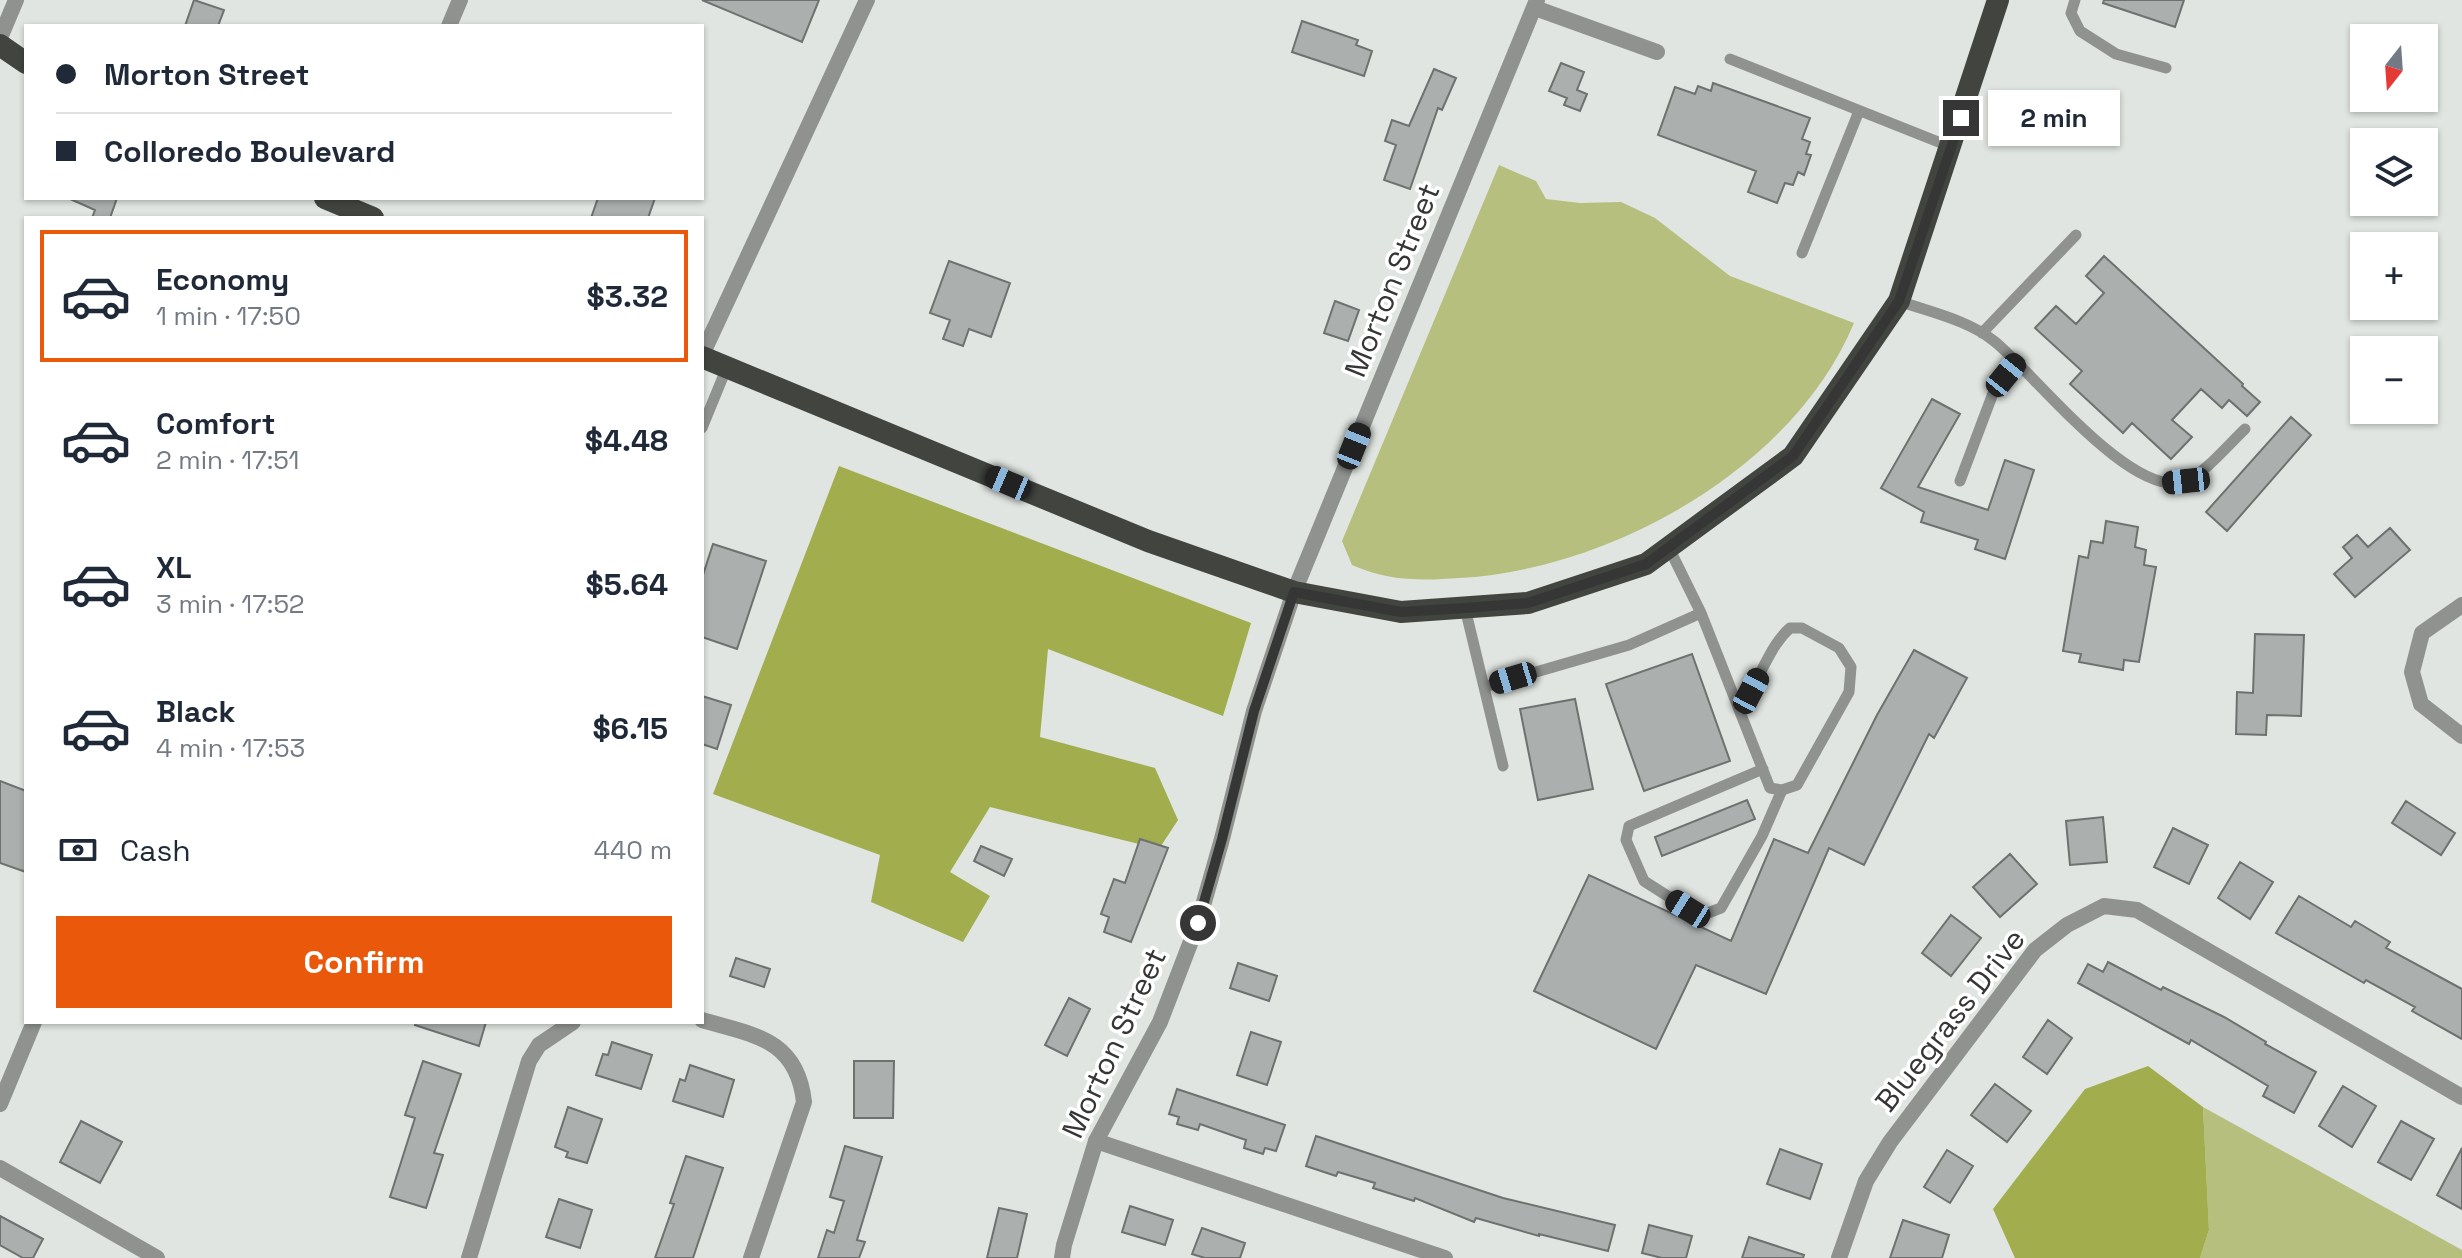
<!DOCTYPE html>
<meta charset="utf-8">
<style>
body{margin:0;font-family:"Space Grotesk",sans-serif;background:#f2f2f3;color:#1f2937;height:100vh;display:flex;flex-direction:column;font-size:30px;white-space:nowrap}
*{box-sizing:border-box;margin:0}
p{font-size:26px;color:#747a83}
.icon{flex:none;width:44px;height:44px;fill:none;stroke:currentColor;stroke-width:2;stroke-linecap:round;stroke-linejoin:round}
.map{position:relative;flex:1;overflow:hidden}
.sheet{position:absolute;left:24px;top:216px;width:680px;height:808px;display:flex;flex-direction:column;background:#fff;border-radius:0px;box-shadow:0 2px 6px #0004}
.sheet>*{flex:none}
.top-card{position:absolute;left:24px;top:24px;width:680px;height:176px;border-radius:0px;box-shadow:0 2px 6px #0004;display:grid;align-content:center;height:176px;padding:0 32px;background:#fff}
.needle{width:52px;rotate:197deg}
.fabs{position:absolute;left:2350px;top:24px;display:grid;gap:16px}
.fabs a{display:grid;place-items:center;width:88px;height:88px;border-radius:0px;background:#fff;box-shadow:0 2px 6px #0004;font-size:40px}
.end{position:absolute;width:36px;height:36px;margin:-18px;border:10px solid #353635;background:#fff;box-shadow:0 0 0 4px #fff}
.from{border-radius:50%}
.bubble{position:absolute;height:56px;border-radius:0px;background:#fff;box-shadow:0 2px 6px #0004;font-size:26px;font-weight:800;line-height:56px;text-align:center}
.car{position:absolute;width:24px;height:48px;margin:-24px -12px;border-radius:10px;box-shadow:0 0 6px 2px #0007;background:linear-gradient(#222 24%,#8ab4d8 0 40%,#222 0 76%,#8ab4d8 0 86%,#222 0)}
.top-card b{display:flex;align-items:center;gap:28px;height:76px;font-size:30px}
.top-card b+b{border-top:2px solid #e0e1e3}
.top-card i{width:20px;height:20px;background:#1f2937}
ul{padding:14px 0 0;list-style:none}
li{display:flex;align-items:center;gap:24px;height:132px;margin:0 16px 12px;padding:0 16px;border:4px solid transparent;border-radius:0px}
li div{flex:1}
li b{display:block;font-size:30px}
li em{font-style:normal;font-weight:800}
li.current{border-color:#ea580c}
li>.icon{width:72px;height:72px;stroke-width:1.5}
.pay{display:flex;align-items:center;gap:20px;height:88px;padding:0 32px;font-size:30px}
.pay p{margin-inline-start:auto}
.primary-button{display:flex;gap:16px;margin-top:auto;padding:16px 32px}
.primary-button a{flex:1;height:92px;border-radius:0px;background:#ea580c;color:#fff;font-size:32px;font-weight:800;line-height:92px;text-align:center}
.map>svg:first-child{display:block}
.green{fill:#b6bf7d}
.forest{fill:#a2ad4e}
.building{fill:#abb0ae;stroke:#6d7270;stroke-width:2}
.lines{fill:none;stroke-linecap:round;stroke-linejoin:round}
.service{stroke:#909290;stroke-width:11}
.minor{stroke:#909290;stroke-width:16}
.tertiary{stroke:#909290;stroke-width:16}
.trunk{stroke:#424440;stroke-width:22}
.route{stroke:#353635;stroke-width:10}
.labels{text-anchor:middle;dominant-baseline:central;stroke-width:7;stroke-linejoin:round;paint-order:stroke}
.street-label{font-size:30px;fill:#353635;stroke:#fff}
</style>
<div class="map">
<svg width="2462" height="1258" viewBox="0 0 2462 1258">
<rect width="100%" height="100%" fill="#e0e5e1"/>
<path class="green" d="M1499,165L1536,181L1546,199L1580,203L1621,202L1655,218L1730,276L1854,323C1794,468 1611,570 1459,578C1421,581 1388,581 1352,565L1342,541Z
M2203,1107L2462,1250V1258H2200L2209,1230Z"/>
<path class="forest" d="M839,466L1251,623L1223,716L1048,649L1040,737L1155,768L1178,820L1159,849L990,807L950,872L990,896L963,942L871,902L880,855L713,794Z
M2148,1066L2203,1107L2209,1230L2200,1258H2015L1993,1209L2085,1089Z"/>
<path class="building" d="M194,0L224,10L218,26H185Z
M702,0H819L802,42Z
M2104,0H2184L2175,27L2103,3Z
M1302,21L1358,40L1356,45L1372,51L1364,76L1292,52Z
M1561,63L1584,72L1577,90L1587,94L1580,111L1564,105L1567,98L1549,91Z
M1434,69L1456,78L1442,110L1438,108L1410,189L1384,180L1396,145L1385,141L1392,120L1409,126Z
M1713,83L1810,118L1802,139L1810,142L1806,154L1811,155L1804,175L1798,172L1793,185L1785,183L1777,203L1748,192L1756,171L1658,135L1675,87L1695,94L1698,86L1711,91Z
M68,198H117L110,218H92L95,210Z
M598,198H655L648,218H591Z
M2104,256L2243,384L2242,386L2260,402L2247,416L2229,400L2222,408L2201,389L2172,420L2192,437L2171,459L2132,423L2123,433L2070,384L2082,371L2035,328L2056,306L2076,324L2104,293L2086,276Z
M949,261L1010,283L991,337L969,329L963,346L943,339L950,320L930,313Z
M1335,301L1359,310L1348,341L1324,333Z
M1932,399L1960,414L1918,487L1988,510L2005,460L2034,470L2005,559L1975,549L1978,540L1921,522L1924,512L1881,488Z
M2291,417L2311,435L2227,531L2206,512Z
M2106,521L2138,527L2135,547L2146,550L2144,565L2156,567L2139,662L2124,660L2123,670L2079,662L2081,654L2063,651L2079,556L2088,558L2091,541L2103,543Z
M2390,528L2410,550L2355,597L2334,574L2352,558L2343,547L2357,535L2368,547Z
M713,544L766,561L737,649L702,637V578Z
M2255,634L2304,635L2301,716L2267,715L2266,735L2236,734L2237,692L2253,693Z
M1914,650L1967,678L1934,738L1929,734L1864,865L1829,848L1766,994L1696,965L1656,1049L1534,991L1589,875L1731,941L1774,839L1808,853L1877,715Z
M1692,654L1730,761L1644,791L1606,684Z
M702,696L731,705L717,749L702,744Z
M1575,699L1593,789L1538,800L1520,709Z
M0,781L26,791V872L0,863Z
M1747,800L1755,819L1662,856L1655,837Z
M2406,801L2455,833L2441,855L2392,823Z
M2103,817L2107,862L2070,865L2066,821Z
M2173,828L2208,845L2189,884L2154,867Z
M1140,839L1168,848L1131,942L1104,932L1109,917L1101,914L1114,879L1125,883Z
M981,846L1012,859L1004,876L974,861Z
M2010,854L2037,884L2000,917L1973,887Z
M2240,862L2273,882L2250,919L2218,898Z
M2299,896L2351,927L2355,921L2390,942L2386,948L2462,989V1039L2412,1011L2415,1007L2366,980L2364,983L2276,933Z
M1951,915L1981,938L1951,976L1922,953Z
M736,958L770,969L764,987L730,976Z
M2108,962L2161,990L2163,987L2224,1017L2266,1042L2265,1044L2316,1072L2294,1113L2263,1096L2268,1086L2191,1040L2189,1044L2078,983L2088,964L2103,972Z
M1238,963L1277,976L1269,1001L1230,988Z
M1069,998L1090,1009L1067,1056L1045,1045Z
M2048,1020L2072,1038L2047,1074L2023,1057Z
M416,1022H486L479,1046L415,1025Z
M1251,1032L1281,1042L1267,1085L1237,1075Z
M612,1042L652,1055L641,1089L596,1075L603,1054L608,1055Z
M423,1061L461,1074L434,1153L443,1155L426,1208L390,1197L415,1118L405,1115Z
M854,1061H894L893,1118H854Z
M690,1065L734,1080L723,1117L673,1101L680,1079L685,1081Z
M1995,1084L2031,1111L2007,1142L1971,1115Z
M2343,1086L2376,1106L2352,1147L2319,1126Z
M1177,1089L1285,1125L1276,1151L1265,1148L1263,1154L1244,1148L1246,1140L1237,1137L1200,1124L1198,1130L1177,1124L1179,1117L1169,1114Z
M568,1107L602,1119L587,1163L566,1157L568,1152L555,1147Z
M81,1121L122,1142L100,1183L60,1162Z
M2401,1121L2434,1139L2411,1180L2378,1162Z
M1316,1136L1503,1198L1615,1225L1608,1251L1539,1234V1236L1476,1218L1474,1222L1415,1198L1414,1201L1373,1188L1375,1183L1338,1172L1336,1176L1306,1166Z
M845,1146L882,1157L857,1240L865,1242L859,1258H818L827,1230L834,1233L844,1201L830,1197Z
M2462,1148V1209L2437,1195Z
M1780,1149L1822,1164L1810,1199L1767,1184Z
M1947,1150L1973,1166L1950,1203L1924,1187Z
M686,1156L723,1168L693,1258H655L674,1204L670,1203Z
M559,1199L592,1210L580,1248L546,1237Z
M1130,1206L1173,1220L1165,1245L1122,1232Z
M999,1208L1027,1214L1017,1258H987Z
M0,1216L43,1239L33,1258H23L0,1245Z
M1903,1220L1949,1235L1942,1258H1890Z
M1649,1225L1692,1236L1686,1258H1662L1642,1253Z
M1202,1228L1245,1243L1240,1258H1205L1192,1254Z
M1749,1237L1804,1255L1803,1258H1742Z"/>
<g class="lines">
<path class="service" d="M2075,0L2071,13L2080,31L2116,54L2166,68
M1730,59L1951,147
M1802,253L1859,111
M1899,301C1930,312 1968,320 1994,341C2032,371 2133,502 2186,481C2203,475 2231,442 2245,429
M1982,333L2076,235
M702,428L727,367
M1960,481L1995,388L2016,363
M1669,548L1701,613L1770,788L1782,790L1797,785L1849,692L1851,667L1839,648L1802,628H1790C1766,649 1763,681 1737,703
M1465,608L1503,766
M1484,687L1629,645L1701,613
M1763,769L1629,826L1626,840L1644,881L1688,909L1708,913L1721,908L1762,836L1782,790"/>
<path class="minor" d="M1535,8L1657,52
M449,26L460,0
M0,38L16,0
M702,355L867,0
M2462,605L2422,633L2412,672L2421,704L2462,736
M702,1020C754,1035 797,1039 804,1102L751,1258
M0,1104L34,1022
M1096,1141L1445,1258
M0,1168L157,1258
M469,1258L529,1061L539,1045L573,1022
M1839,1258L1866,1181L1890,1142L2035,950L2067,925L2104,906L2137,910L2462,1097"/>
<path class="tertiary" d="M1062,1258L1064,1245L1096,1141L1160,1022L1198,923L1222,839L1254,711L1294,592L1537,0"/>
<path class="trunk" d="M0,45L26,63
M325,198L373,218
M702,357L1148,541L1294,592L1401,612L1528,603L1646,564L1793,456L1899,301L1998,0"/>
</g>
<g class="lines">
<path class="route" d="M1198,923L1222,839L1254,711L1294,592L1401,612L1465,608L1528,603L1646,564L1793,456L1899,301L1961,118"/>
</g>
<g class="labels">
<g class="street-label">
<text transform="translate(1392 280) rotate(-68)">Morton Street</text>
<text transform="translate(1950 1020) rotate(-52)">Bluegrass Drive</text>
<text transform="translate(1114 1043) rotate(-65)">Morton Street</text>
</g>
</g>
</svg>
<div class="fabs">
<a><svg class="needle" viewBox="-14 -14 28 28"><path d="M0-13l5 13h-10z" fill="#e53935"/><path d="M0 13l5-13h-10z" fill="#747a83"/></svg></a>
<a><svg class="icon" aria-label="layers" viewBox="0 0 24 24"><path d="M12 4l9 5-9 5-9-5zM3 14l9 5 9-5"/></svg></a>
<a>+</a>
<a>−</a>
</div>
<i class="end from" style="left:1198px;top:923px"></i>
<i class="end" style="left:1961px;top:118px"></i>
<div class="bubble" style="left:1988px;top:90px;width:132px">2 min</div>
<i class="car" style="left:2006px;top:375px;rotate:39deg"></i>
<i class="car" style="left:1354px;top:446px;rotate:22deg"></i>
<i class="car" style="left:2186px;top:481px;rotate:264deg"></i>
<i class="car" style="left:1008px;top:483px;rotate:293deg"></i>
<i class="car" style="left:1513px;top:678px;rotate:253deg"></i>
<i class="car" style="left:1751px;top:691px;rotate:28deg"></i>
<i class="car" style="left:1688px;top:909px;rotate:302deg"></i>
<div class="top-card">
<b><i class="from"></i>Morton Street</b>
<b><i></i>Colloredo Boulevard</b>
</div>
<section class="sheet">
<ul>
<li class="current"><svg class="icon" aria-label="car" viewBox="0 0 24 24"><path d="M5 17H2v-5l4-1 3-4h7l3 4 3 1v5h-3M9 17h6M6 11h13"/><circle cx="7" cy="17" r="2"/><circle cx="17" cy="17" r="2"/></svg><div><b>Economy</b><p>1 min · 17:50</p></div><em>$3.32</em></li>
<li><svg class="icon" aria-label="car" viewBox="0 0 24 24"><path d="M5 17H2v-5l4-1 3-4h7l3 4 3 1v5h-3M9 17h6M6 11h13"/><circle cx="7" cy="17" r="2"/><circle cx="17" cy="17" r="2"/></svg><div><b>Comfort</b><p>2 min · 17:51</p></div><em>$4.48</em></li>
<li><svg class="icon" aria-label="car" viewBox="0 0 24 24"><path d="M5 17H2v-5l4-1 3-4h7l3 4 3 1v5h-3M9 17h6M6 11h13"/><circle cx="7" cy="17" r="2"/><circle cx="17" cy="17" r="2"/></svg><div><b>XL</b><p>3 min · 17:52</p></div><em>$5.64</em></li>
<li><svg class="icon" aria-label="car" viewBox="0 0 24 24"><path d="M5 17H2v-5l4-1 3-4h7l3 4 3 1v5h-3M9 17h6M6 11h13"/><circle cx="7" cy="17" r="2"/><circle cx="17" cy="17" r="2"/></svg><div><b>Black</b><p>4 min · 17:53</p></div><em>$6.15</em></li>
</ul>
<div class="pay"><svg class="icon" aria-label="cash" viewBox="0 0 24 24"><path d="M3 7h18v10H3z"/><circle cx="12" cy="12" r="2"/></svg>Cash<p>440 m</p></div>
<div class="primary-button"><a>Confirm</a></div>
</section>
</div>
